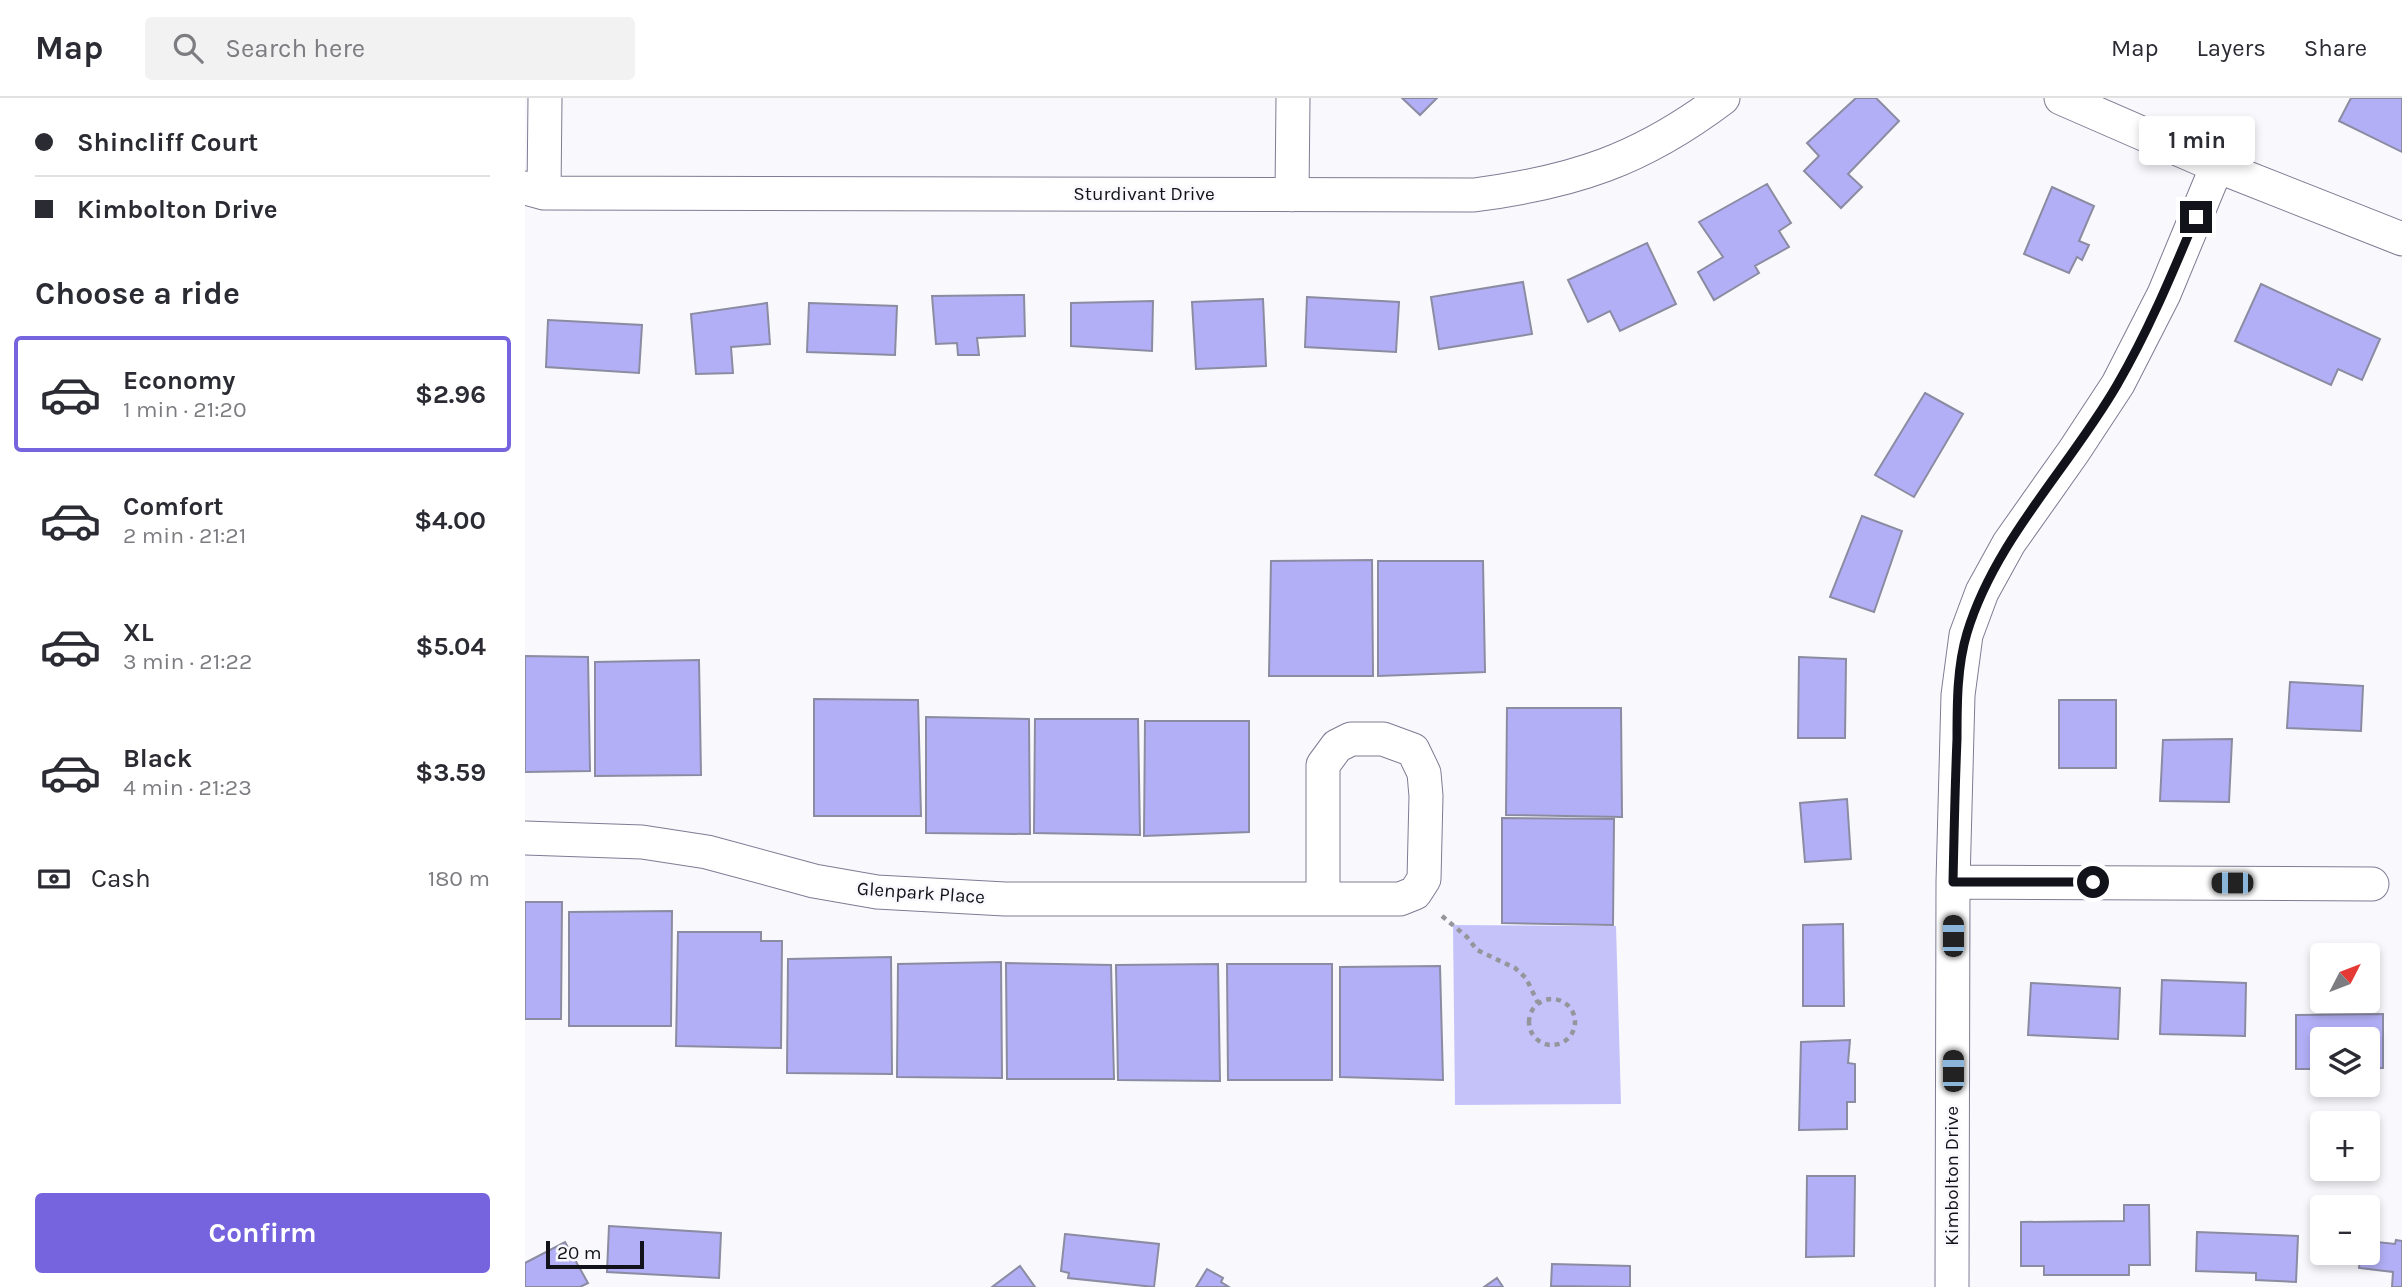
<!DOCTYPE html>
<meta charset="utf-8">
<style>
body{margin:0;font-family:Karla,sans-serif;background:#f2f2f3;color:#2b2b33;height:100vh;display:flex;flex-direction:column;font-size:26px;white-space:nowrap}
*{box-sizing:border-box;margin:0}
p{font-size:23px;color:#7c7c81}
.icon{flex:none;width:38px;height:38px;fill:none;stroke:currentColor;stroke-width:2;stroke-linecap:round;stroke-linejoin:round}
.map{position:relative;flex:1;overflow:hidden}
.details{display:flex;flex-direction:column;background:#fff;width:525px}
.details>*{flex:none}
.guide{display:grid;align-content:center;height:154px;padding:0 35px;background:#fff}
.needle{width:46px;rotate:48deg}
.tools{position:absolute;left:1785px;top:845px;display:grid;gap:14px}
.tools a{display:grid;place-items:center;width:70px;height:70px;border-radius:7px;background:#fff;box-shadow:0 4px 10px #0003;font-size:35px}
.scale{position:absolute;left:21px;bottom:18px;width:98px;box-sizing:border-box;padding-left:7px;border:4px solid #12121a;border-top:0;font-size:19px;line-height:24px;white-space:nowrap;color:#12121a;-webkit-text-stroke:5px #f8f8fd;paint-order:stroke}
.end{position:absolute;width:32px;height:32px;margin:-16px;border:9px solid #12121a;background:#fff;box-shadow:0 0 0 4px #fff}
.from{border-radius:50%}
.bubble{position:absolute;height:49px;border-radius:7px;background:#fff;box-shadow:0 4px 10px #0003;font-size:23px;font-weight:700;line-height:49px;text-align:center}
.car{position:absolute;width:21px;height:42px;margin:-21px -10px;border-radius:9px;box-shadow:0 0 5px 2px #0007;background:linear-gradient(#222 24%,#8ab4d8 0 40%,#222 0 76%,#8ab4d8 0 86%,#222 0)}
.guide b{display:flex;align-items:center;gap:24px;height:66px;font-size:26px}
.guide b+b{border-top:2px solid #e1e1e2}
.guide i{width:18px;height:18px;background:#2b2b33}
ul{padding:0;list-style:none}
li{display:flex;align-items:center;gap:21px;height:116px;margin:0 14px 10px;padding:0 21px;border:4px solid transparent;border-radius:7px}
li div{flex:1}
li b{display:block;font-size:26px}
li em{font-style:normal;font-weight:700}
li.active{border-color:#7663de}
li>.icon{width:63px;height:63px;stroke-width:1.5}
h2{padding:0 35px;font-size:32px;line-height:84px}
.pay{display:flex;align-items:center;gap:18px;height:77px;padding:0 35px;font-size:26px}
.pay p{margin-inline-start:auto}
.action{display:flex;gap:14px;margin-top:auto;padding:14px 35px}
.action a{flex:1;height:80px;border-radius:7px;background:#7663de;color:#fff;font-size:28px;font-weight:700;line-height:80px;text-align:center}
header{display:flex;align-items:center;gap:42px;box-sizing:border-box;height:98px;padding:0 35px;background:#fff;border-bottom:2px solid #e1e1e2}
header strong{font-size:33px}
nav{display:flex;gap:38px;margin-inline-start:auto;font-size:24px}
.search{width:490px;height:63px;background:#f2f2f3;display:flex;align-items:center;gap:18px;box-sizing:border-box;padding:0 24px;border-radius:7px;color:#7c7c81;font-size:26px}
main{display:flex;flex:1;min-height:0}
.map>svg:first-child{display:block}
.green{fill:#c4c2f9}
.building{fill:#b3aff7;stroke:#8b8ba2;stroke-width:2}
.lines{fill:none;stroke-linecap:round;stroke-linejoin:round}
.minor-casing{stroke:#7d7c93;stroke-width:35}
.path{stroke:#95959c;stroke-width:4.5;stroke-dasharray:5 5;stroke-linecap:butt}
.minor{stroke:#fff;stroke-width:33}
.route{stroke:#12121a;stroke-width:9}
.labels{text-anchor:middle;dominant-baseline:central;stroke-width:5;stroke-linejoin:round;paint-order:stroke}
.street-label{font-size:19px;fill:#12121a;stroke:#f8f8fd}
</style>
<header>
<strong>Map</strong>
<div class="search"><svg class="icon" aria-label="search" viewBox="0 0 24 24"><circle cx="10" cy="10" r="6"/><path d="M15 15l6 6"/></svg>Search here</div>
<nav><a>Map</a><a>Layers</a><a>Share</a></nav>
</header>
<main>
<section class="details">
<div class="guide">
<b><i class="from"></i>Shincliff Court</b>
<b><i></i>Kimbolton Drive</b>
</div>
<h2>Choose a ride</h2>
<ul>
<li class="active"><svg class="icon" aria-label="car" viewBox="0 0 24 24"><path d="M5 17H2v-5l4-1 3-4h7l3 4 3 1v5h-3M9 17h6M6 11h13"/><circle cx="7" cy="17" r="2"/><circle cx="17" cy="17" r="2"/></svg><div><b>Economy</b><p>1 min · 21:20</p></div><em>$2.96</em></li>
<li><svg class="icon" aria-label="car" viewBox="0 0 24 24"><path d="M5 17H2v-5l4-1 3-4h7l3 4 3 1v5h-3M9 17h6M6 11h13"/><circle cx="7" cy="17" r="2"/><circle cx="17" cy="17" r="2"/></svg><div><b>Comfort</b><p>2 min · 21:21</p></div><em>$4.00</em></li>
<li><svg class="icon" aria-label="car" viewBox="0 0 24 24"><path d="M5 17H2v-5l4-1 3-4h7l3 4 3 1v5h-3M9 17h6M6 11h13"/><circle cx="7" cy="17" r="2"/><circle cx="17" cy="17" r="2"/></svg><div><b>XL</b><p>3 min · 21:22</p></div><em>$5.04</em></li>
<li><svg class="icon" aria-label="car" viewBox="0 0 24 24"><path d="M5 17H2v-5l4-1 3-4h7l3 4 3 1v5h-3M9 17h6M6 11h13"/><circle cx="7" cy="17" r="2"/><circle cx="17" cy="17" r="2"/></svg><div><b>Black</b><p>4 min · 21:23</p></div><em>$3.59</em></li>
</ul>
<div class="pay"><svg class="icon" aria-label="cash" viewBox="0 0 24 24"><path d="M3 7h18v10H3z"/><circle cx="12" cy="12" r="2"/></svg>Cash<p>180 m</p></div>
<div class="action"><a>Confirm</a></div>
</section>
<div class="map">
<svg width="1877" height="1189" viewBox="0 0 1877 1189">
<rect width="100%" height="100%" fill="#f8f8fd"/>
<path class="green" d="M928,827L1091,828L1096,1006L930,1007Z"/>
<path class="building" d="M877,0H912L895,17Z
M1331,0H1351L1374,23L1323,76L1337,89L1316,110L1279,73L1294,58L1282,45Z
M1826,0H1877V54L1814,23Z
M1242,86L1266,125L1254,133L1264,149L1230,168L1234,175L1189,202L1173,174L1198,159L1174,124Z
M1527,89L1569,108L1554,143L1564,147L1557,162L1552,159L1544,175L1499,156Z
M1122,145L1151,206L1095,233L1085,213L1063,224L1043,182Z
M998,184L1007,236L914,251L906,199Z
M1736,186L1855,241L1837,282L1813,271L1806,287L1710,243Z
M499,197L500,238L452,240L454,257H433L432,245L411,246L407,198Z
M782,199L874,204L871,254L780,249Z
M738,201L741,268L671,271L667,204Z
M628,203L627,253L546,248V205Z
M242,205L245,246L206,249L208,275L171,276L166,216Z
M284,205L372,208L370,257L282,254Z
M23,222L117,227L114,275L21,269Z
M1400,295L1438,316L1389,399L1350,377Z
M1337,418L1377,433L1349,514L1305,499Z
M847,462L848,578H744L746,463Z
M853,463H958L960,574L853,578Z
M0,558L63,559L65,673L0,674Z
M1274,559L1321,561L1320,640H1273Z
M174,562L176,677L70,678V564Z
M1765,584L1838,588L1836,633L1762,630Z
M289,601L393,602L396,718H289Z
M1534,602H1591V670H1534Z
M982,610H1096L1097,719L981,717Z
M401,619L504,621L505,736L401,735Z
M510,621H613L615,737L509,735Z
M620,623H724V734L619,738Z
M1707,641L1704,704L1635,703L1638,642Z
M1322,701L1326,761L1280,764L1275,705Z
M977,720L1089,721L1088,827L977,825Z
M0,804H37L36,921H0Z
M147,813L146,928H44V814Z
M1318,826L1319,908H1278V827Z
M153,834H236V843H257L256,950L151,948Z
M366,859L367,976L262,975L263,861Z
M476,864L477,980L372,979L373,866Z
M481,865L586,867L589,981H482Z
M693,866L695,983L593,982L591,867Z
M702,866H807V982H703Z
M915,868L918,982L815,979V869Z
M1637,882L1721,885L1720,938L1635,936Z
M1506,885L1595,890L1593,941L1503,937Z
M1858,916V970H1843V942H1797V971H1771V917Z
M1325,942L1323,965L1330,966V1004H1322V1031L1274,1032L1276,944Z
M1282,1078H1330L1329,1158L1281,1159Z
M1599,1107H1624L1625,1167H1604V1177H1519V1168H1496V1124L1599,1123Z
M84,1128L196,1135L194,1180L82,1174Z
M1672,1134L1773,1138L1771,1184L1731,1182V1175L1671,1173Z
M540,1136L634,1146L629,1189L543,1180L544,1175L536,1173Z
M1871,1142L1877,1143V1189H1867L1868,1174L1834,1170L1836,1155H1843V1143L1870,1146Z
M40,1144L63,1185L55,1189H0V1165Z
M1027,1166L1105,1168V1189L1026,1188Z
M495,1168L510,1189H467Z
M682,1171L698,1180L696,1184L704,1189H671Z
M972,1180L978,1189H959Z"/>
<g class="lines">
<g class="minor-casing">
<path id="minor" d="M1536,0L1692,68L1877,141
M0,90L19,95L949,97C1049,84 1116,62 1198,0
M19,95L20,0
M767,97L768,0
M0,740L117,744L182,754L289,783L352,794L480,801H875L890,795L899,781L901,698L899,675L888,652L858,641H826L812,648L798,667V801
M1428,784L1847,786
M1427,1189L1428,784L1433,597L1441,537L1457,494L1484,445L1549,353L1593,286L1639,196L1692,68"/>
</g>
<path class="path" d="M917,818L942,839L952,852L990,870L1001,880L1013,905
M1004 924a23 23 0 1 1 46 0a23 23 0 1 1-46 0Z"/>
<use href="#minor" class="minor"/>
</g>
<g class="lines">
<path class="route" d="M1568,784H1428C1429,736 1430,688 1432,641C1432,606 1432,568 1442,535C1470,442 1544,370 1592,287C1623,234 1647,176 1671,119"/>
</g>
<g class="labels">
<g class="street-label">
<text x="619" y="96">Sturdivant Drive</text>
<text transform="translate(396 795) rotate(4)">Glenpark Place</text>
<text transform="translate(1427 1078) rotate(-90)">Kimbolton Drive</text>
</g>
</g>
</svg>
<div class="tools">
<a><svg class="needle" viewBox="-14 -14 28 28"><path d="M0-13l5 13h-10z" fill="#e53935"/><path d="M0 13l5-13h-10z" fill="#7c7c81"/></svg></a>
<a><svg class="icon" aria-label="layers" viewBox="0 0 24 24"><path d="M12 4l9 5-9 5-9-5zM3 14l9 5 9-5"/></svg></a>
<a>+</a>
<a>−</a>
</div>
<div class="scale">20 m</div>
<i class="end from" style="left:1568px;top:784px"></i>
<i class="end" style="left:1671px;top:119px"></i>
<div class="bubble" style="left:1614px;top:18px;width:116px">1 min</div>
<i class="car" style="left:1707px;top:785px;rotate:270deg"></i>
<i class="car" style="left:1428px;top:838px;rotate:0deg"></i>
<i class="car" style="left:1428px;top:973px;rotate:0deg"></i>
</div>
</main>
